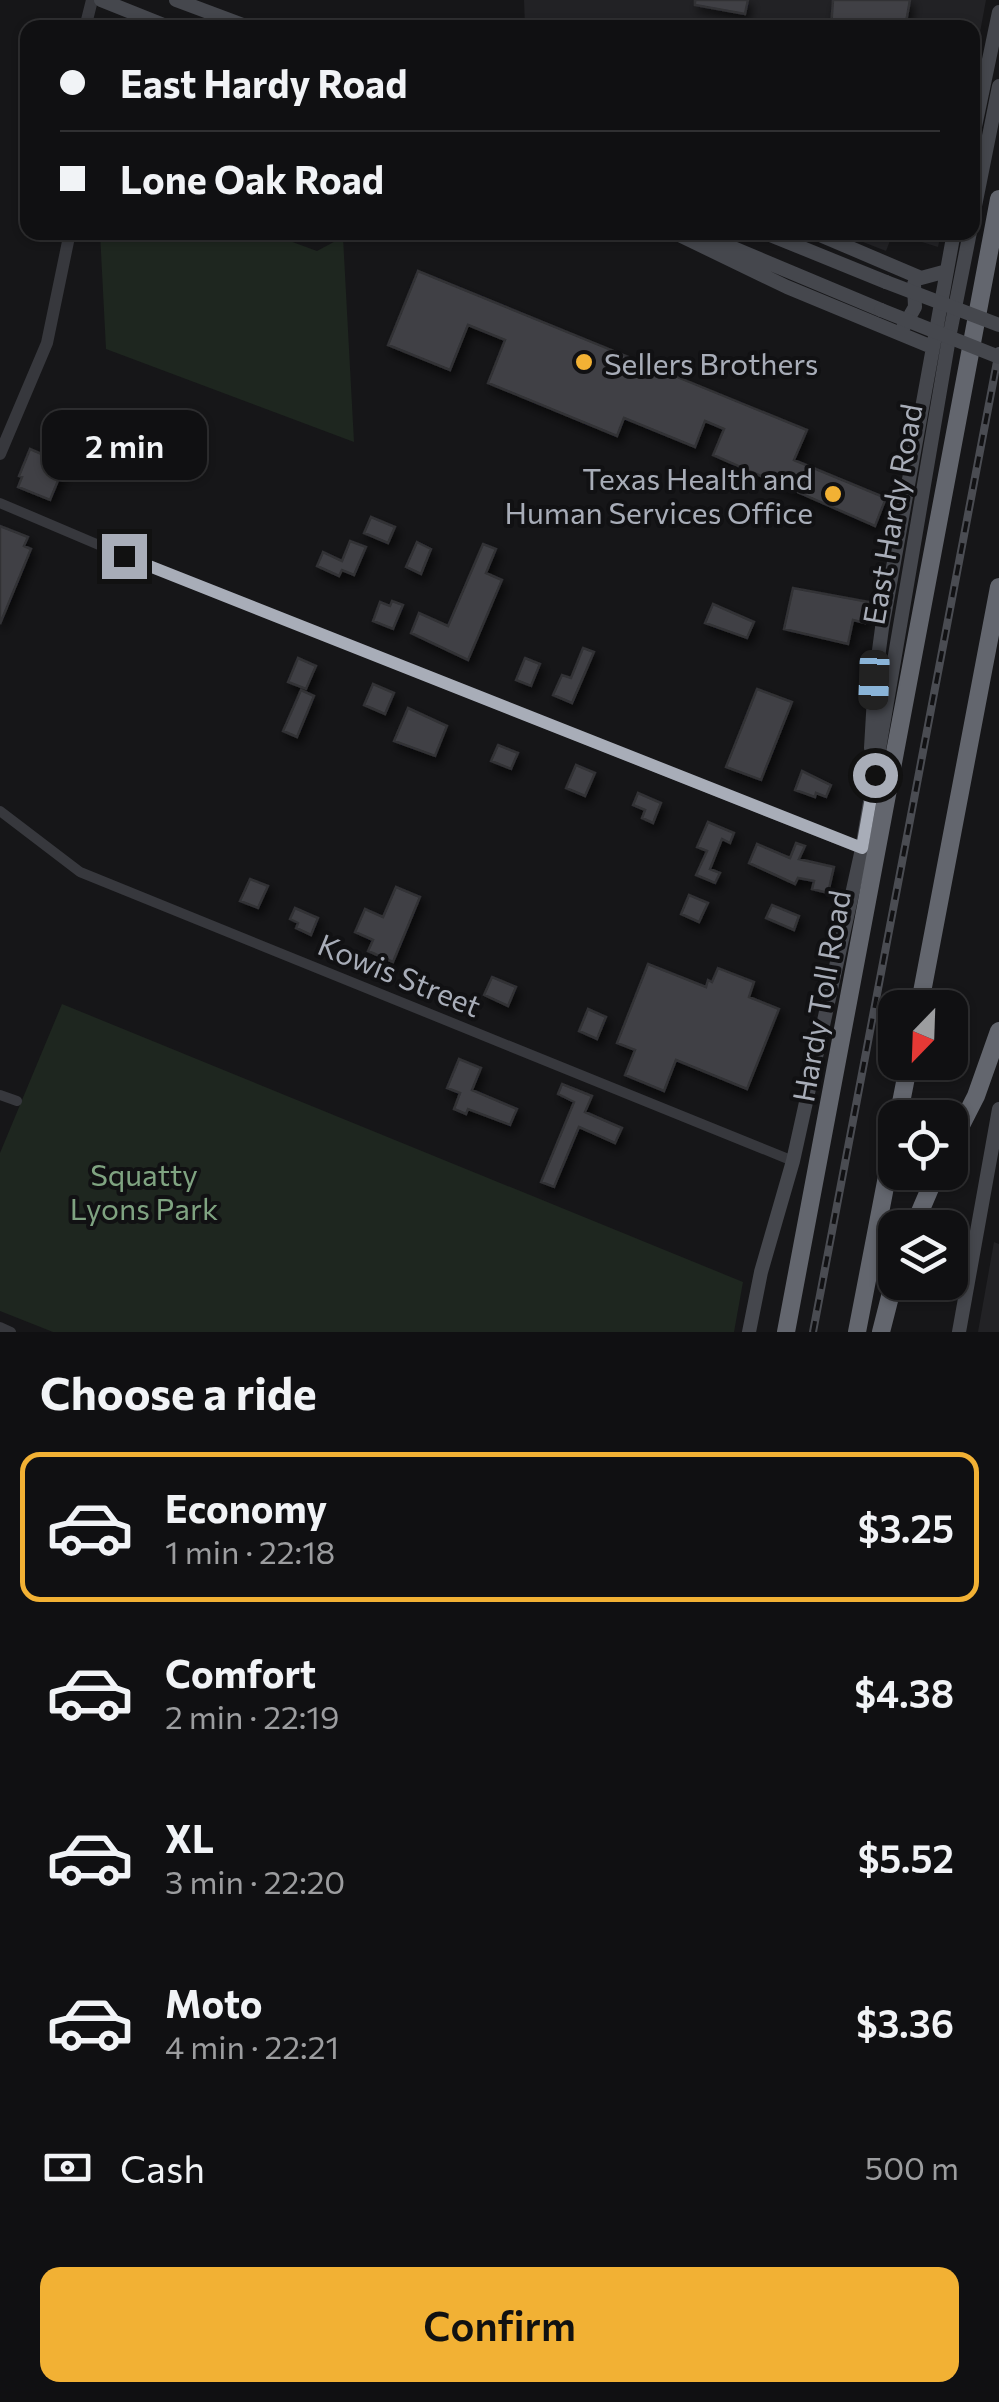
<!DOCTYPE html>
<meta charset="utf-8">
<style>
body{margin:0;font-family:Commissioner,sans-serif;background:#19191b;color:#f1f3f6;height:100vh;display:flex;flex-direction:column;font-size:38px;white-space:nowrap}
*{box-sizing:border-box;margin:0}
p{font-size:32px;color:#9c9d9f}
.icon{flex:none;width:55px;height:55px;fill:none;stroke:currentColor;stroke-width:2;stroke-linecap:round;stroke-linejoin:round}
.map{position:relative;height:1332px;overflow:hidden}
.drawer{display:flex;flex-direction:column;background:#101012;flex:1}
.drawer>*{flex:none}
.guide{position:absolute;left:20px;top:20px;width:960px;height:220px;border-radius:20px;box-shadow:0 2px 8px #0004,0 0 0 2px #303032;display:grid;align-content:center;height:220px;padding:0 40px;background:#101012}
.needle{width:65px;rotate:203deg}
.tools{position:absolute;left:878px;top:990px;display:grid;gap:20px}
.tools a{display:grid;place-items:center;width:90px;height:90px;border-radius:20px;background:#101012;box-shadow:0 2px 8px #0004,0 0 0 2px #303032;font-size:50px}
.end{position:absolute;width:45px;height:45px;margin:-22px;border:12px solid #a8adb8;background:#111;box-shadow:0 0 0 5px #111}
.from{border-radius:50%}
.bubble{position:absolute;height:70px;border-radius:20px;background:#101012;box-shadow:0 2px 8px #0004,0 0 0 2px #303032;font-size:32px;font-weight:600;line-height:70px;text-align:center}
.car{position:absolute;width:30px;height:60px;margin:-30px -15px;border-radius:12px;box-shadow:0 0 8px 2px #0007;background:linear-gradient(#222 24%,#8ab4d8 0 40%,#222 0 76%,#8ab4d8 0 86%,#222 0)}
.guide b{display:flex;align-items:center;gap:35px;height:95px;font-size:38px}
.guide b+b{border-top:2px solid #303032}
.guide i{width:25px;height:25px;background:#f1f3f6}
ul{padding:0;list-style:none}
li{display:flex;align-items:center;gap:30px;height:150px;margin:0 20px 15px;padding:0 20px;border:5px solid transparent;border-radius:20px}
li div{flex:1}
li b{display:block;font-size:38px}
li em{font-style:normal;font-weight:600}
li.on{border-color:#f2b134}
li>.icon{width:90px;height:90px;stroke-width:1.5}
h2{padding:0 40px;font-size:45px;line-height:120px}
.pay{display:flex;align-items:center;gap:25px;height:110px;padding:0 40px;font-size:38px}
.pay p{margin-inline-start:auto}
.button{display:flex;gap:20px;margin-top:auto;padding:20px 40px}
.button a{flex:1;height:115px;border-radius:20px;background:#f2b134;color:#111;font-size:40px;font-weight:600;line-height:115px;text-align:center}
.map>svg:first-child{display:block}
.built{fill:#222225}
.green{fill:#1e261f}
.building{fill:#404145;stroke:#303034;stroke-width:2.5;filter:url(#shadow)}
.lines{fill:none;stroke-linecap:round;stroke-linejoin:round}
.minor{stroke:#37383d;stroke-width:10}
.tertiary{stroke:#37383d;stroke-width:12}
.secondary{stroke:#45474d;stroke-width:14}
.motorway{stroke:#63666e;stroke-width:18}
.rail-casing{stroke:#4a4c52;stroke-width:8}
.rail{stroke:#111113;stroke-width:4;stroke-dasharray:11;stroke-linecap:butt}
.secondary-bridge{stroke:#45474d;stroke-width:14}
.route{stroke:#a8adb8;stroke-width:12}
.poi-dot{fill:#f2b134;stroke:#111113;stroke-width:4}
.labels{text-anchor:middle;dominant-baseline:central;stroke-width:8;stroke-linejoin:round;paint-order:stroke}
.poi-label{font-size:30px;fill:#a8adb8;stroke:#111113;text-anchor:start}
.street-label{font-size:30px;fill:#a8adb8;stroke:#111113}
.park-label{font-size:30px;fill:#7fa381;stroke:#111113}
</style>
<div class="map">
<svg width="999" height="1332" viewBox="0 0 999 1332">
<defs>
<filter id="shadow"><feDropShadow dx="3.5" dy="6" stdDeviation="5" flood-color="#0009"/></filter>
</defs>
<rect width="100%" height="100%" fill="#161618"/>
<path class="built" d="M524,0H986L973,70L972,28L525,27Z
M840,233H941L938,247L893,233L886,251Z
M994,1242L999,1244V1332H978Z"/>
<path class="green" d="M100,233H268L317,251L343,237L354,442L106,349Z
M62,1004L743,1282L734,1332H53L0,1311V1153Z"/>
<path class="building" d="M695,0H748L745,14L695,5Z
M833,0H910L905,28H831Z
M418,271L807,430L794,460L886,498L875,526L713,455L724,429L705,421L695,447L624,418L617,436L488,383L505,340L468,325L450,370L388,345Z
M30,449L65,464L50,500L18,487L22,477L19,476Z
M371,517L395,527L388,543L364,533Z
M0,526L28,537L24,546L31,549L0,624Z
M350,541L366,547L354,575L342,570L339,576L317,566L323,552L342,561Z
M417,542L431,549L421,574L406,567Z
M483,544L496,549L486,573L502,580L468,660L411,633L419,613L448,626Z
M793,588L869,602L865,623L853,620L848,644L784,629Z
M392,601L403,605L393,629L373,621L380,602L390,606Z
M713,604L754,622L747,638L705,623Z
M583,648L594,652L572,703L553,695L562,675L571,678Z
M298,658L316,666L306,689L288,682Z
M525,658L540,664L531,686L516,680Z
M373,684L394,693L385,714L364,705Z
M757,689L792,702L761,780L726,767Z
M301,690L314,696L297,737L283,731Z
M408,708L447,726L435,756L394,741Z
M498,745L518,753L511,769L491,761Z
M576,765L595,773L585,796L566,788Z
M802,771L831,785L826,797L816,793L815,797L795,790Z
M638,793L661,803L653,823L642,818L645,810L633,805Z
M708,822L734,833L730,843L722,839L710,869L720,873L715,883L696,875L707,851L697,847Z
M796,843L805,846L799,859L834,867L828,893L812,889L814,881L798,878L795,884L749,863L757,844L790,858Z
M250,879L268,886L258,908L240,901Z
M396,887L420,897L393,962L368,951L373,940L355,932L365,909L383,917Z
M689,895L708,903L699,922L681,914Z
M772,905L799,916L794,930L766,918Z
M295,908L318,918L311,935L296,928L298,923L290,919Z
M648,964L706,987L708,980L712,982L718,968L754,982L749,997L779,1009L747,1089L676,1060L664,1091L625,1075L635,1050L617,1043Z
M492,977L516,987L508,1006L484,995Z
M588,1009L606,1017L597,1039L579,1031Z
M459,1059L481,1068L472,1090L517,1109L510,1125L468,1109L466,1114L454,1109L460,1093L447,1088Z
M562,1084L592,1096L585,1112L622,1128L615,1143L579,1127L554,1187L541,1182L574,1102L558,1094Z"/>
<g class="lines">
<path class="minor" d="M0,503L146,565L862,849
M0,811L80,872L793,1161
M0,1095L17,1101
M0,1327L11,1332"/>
<path class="tertiary" d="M85,28L92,0
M0,454L47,343L70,232"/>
<path class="secondary" d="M101,0L171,28
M176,0L251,28
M972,141L999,12
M972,221L999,86
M673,232L787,287L932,347
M695,232L881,310
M763,232L886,282
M813,232L921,278L947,271
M903,328L915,307L914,284
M871,748L875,680L882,628L954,232
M749,1332L761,1272L793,1161L862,849L949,338L970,232
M959,1332L999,1109"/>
<path class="motorway" d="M919,1008L999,587
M898,1118L909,1062
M950,1147L976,1096L999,1031
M913,1228L937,1172
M786,1332L999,199
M857,1332L895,1135
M881,1332L895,1277"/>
<g class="rail-casing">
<path id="rail" d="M813,1332L999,351"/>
</g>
<use href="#rail" class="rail"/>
<path class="secondary-bridge" d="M886,282L999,325
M881,310L999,357"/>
</g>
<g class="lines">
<path class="route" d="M124,556L862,848L875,775"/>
</g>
<g class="poi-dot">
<circle cx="584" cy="362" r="10"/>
<circle cx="833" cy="494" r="10"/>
</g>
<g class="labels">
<g class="poi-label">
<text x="604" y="362">Sellers Brothers</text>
<text x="813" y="477" text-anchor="end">Texas Health and<tspan x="813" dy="34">Human Services Office</tspan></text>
</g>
<g class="street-label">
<text transform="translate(891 514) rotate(-80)">East Hardy Road</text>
<text transform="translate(400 974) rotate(22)">Kowis Street</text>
<text transform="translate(820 996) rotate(-80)">Hardy Toll Road</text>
</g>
<g class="park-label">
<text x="144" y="1173">Squatty<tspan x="144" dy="34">Lyons Park</tspan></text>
</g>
</g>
</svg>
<div class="tools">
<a><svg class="needle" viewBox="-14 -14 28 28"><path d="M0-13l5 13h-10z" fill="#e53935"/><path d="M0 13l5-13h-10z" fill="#9c9d9f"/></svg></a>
<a><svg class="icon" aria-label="locate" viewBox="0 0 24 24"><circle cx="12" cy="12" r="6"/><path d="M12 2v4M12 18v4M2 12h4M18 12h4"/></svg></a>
<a><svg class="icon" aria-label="layers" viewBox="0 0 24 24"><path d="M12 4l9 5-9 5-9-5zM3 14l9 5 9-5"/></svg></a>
</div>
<i class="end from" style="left:875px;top:775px"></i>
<i class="end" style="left:124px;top:556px"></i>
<div class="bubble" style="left:42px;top:410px;width:165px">2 min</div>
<i class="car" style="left:874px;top:680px;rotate:182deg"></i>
<div class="guide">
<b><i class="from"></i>East Hardy Road</b>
<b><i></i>Lone Oak Road</b>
</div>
</div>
<section class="drawer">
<h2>Choose a ride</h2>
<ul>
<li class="on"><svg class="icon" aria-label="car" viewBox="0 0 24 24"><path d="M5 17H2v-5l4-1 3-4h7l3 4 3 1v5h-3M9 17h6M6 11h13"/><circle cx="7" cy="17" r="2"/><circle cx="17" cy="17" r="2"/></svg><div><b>Economy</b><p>1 min · 22:18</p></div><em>$3.25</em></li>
<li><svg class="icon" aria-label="car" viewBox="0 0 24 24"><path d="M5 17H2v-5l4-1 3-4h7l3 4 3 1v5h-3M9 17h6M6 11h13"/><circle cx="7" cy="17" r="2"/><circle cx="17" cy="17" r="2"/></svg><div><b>Comfort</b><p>2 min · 22:19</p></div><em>$4.38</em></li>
<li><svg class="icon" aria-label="car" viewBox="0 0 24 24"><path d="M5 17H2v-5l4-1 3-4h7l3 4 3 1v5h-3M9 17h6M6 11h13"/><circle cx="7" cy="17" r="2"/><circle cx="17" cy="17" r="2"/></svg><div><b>XL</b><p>3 min · 22:20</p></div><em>$5.52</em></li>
<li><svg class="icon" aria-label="car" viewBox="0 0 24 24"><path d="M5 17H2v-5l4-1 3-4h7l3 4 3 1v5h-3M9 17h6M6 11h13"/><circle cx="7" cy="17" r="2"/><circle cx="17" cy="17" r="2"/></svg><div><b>Moto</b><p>4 min · 22:21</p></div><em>$3.36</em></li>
</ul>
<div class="pay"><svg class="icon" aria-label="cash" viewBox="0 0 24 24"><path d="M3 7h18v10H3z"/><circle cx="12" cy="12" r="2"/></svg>Cash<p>500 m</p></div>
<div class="button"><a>Confirm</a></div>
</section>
